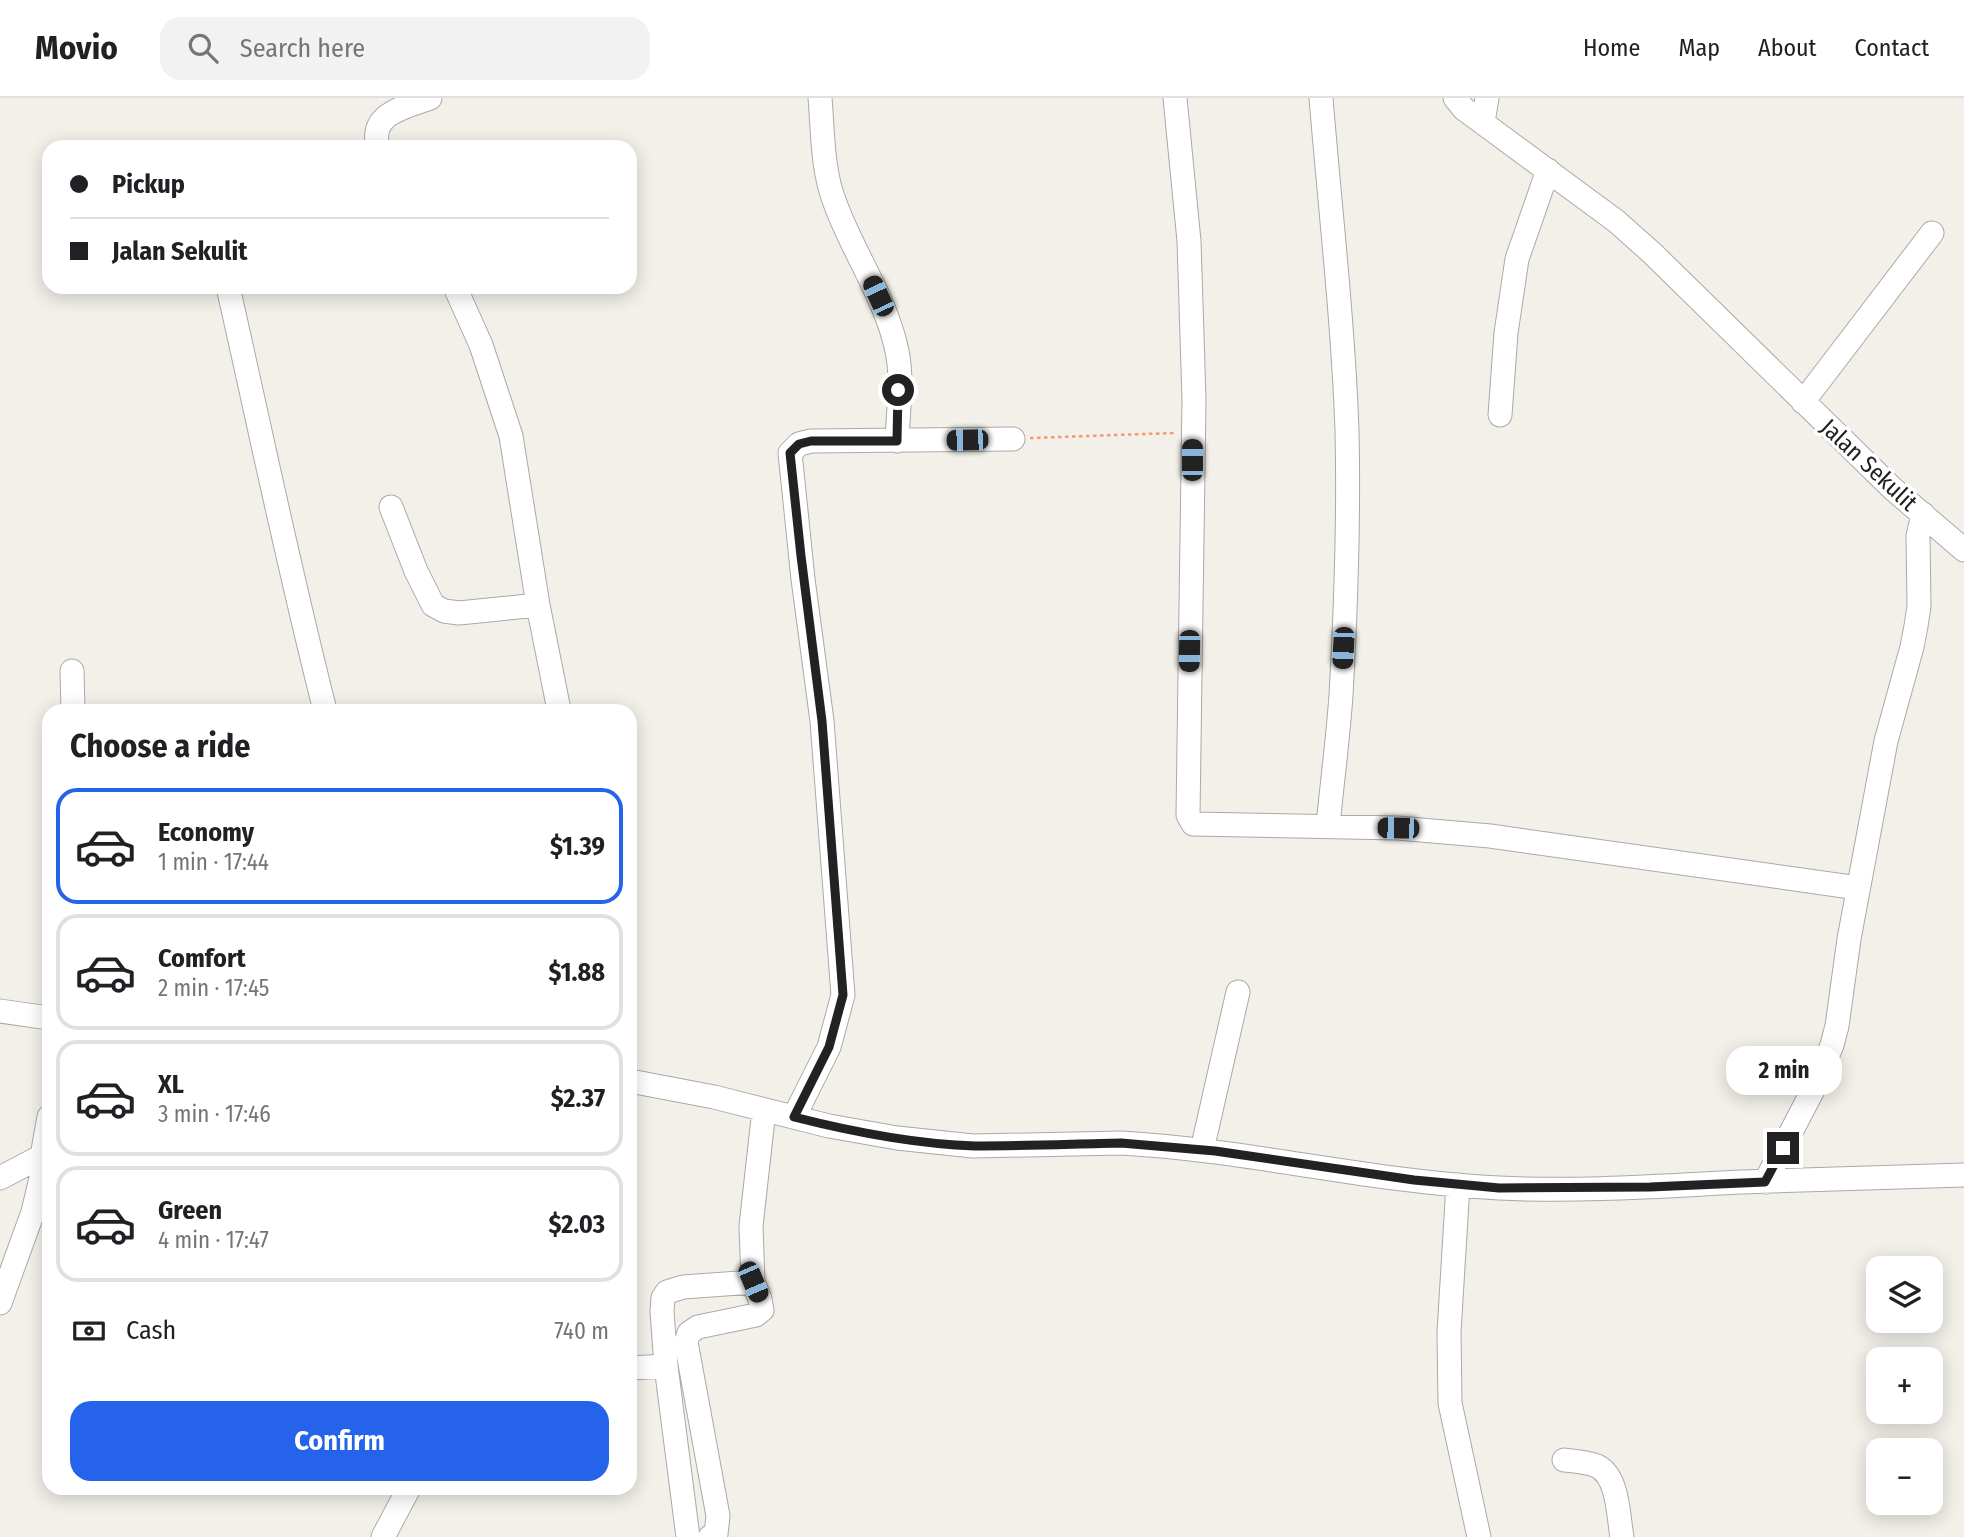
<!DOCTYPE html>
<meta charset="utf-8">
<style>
body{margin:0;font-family:"Fira Sans Condensed",sans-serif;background:#f2f2f2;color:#202124;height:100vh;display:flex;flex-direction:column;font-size:26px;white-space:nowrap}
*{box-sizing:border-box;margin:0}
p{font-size:23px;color:#757577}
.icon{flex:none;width:38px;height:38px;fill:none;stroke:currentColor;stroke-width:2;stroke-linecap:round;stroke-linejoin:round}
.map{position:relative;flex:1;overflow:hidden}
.panel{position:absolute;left:42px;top:606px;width:595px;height:791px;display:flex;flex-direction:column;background:#fff;border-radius:21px;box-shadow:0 4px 18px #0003}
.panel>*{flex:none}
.banner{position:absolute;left:42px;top:42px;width:595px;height:154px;border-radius:21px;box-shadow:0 4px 18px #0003;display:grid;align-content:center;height:154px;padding:0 28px;background:#fff}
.tools{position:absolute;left:1866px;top:1158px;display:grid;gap:14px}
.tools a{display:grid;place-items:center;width:77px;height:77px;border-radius:14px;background:#fff;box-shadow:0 4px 18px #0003;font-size:35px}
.end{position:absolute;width:32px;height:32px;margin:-16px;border:9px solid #222;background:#fff;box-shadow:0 0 0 4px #fff}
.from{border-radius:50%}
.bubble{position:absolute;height:49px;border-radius:21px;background:#fff;box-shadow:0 4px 18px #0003;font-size:23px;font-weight:700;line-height:49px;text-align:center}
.car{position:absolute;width:21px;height:42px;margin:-21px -10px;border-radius:9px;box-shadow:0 0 5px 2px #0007;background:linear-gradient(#222 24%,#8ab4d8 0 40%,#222 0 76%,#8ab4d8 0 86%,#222 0)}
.banner b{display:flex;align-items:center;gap:24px;height:66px;font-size:26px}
.banner b+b{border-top:2px solid #e0e0e0}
.banner i{width:18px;height:18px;background:#202124}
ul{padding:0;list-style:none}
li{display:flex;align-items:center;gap:21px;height:116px;margin:0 14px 10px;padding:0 14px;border:4px solid #e0e0e0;border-radius:21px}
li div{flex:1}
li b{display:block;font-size:26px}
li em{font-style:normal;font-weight:700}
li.current{border-color:#2563eb}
li>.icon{width:63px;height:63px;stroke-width:1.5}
h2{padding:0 28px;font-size:32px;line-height:84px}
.pay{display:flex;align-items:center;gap:18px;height:77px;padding:0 28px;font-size:26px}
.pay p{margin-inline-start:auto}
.primary-button{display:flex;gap:14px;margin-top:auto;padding:14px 28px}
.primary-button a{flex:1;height:80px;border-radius:21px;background:#2563eb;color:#fff;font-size:28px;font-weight:700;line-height:80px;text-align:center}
header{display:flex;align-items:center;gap:42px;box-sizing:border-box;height:98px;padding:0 35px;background:#fff;border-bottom:2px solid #e0e0e0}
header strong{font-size:33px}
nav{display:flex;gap:38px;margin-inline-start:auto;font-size:24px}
.search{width:490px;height:63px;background:#f2f2f2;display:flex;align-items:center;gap:18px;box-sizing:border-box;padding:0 24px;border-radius:21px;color:#757577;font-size:26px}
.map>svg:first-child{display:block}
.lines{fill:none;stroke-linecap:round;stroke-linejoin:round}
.minor-casing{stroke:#a9a9a9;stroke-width:25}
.path{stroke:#fb9571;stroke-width:2.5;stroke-dasharray:3.5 3.5;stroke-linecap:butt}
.minor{stroke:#fff;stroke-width:23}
.route{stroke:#222;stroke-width:9}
.labels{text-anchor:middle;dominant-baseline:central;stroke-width:7;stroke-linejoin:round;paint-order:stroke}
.street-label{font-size:24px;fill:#222;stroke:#fff}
</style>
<header>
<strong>Movio</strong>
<div class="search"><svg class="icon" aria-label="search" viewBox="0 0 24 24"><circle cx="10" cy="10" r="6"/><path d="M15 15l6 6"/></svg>Search here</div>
<nav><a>Home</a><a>Map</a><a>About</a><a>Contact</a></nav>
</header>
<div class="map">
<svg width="1964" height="1439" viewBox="0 0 1964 1439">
<rect width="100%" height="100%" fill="#f2f0e9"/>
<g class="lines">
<g class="minor-casing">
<path id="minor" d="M820,0C823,35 822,72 835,105C853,155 886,200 897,253C903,281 898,314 897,343
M1175,0L1189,143L1194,301L1188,717L1193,726L1398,730L1490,738L1858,790
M1321,0C1330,110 1343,222 1347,332C1349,420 1346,509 1341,597C1338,641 1332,685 1328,728
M1455,0L1464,11L1616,123L1652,155L1893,391L1964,452
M1483,24L1487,0
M378,49C369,15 406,9 430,0
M228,189C260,330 289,472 325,612
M455,189L481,247L511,338L538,507L559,612
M1803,304L1932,135
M1500,317L1506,235L1517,161L1548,72
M391,409L416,473L433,507L444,513L459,515L538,507
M72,573L73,612
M0,913L49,920
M630,983L714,999L829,1028L897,1040L973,1048L1121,1045C1248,1052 1372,1084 1499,1090C1579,1094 1662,1088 1742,1084C1816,1081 1890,1079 1964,1077
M794,1019L829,949L843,897L822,623L803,481L790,355L799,346L811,343L1013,341
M1202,1052L1238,894
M0,1080L42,1058
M1765,1084L1814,990L1832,947L1837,928L1849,841L1886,643L1912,549L1916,528L1919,508L1918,438L1923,416
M1458,1087L1449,1234L1450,1305L1479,1439
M0,1205L33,1114L42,1076V1058L49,1019
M630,1270L666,1268
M1564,1362C1575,1363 1587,1364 1597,1368C1619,1379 1618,1418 1622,1439
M383,1439L409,1390
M688,1439L666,1268L662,1213L663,1200L667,1194L683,1189L753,1184L751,1128L764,1012
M710,1439L716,1436L718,1418L686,1244L689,1235L698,1229L756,1217L762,1212L760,1201L753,1184"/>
</g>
<path class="path" d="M1030,340L1174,335"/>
<use href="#minor" class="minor"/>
</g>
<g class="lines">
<path class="route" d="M898,292L897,343H811L799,346L790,355L801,458L822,623L843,897L829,949L794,1019C853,1034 914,1046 975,1048C1024,1048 1072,1046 1121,1045L1215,1053L1414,1082L1499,1090L1650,1089L1765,1084L1783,1050"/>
</g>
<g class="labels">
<g class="street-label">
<text transform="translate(1869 367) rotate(43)">Jalan Sekulit</text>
</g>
</g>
</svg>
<div class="tools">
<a><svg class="icon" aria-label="layers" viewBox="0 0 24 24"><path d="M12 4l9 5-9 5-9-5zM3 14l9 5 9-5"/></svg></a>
<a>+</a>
<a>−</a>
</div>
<i class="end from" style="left:898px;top:292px"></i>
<i class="end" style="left:1783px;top:1050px"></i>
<div class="bubble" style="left:1726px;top:948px;width:116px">2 min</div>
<i class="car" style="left:878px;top:198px;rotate:335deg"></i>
<i class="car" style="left:967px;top:342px;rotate:269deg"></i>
<i class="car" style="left:1192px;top:362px;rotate:0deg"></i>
<i class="car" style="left:1343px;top:550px;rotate:183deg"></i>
<i class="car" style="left:1189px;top:553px;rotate:181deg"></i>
<i class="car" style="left:1398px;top:730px;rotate:271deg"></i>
<i class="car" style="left:753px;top:1184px;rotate:157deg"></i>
<div class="banner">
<b><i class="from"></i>Pickup</b>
<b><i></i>Jalan Sekulit</b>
</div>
<section class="panel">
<h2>Choose a ride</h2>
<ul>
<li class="current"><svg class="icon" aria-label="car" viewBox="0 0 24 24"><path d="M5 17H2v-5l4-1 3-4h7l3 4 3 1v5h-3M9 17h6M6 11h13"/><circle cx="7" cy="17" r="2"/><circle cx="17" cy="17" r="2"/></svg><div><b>Economy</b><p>1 min · 17:44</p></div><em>$1.39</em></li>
<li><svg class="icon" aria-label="car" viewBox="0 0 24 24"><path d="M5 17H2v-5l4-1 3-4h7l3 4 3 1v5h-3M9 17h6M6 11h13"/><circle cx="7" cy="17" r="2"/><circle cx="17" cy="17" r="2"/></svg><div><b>Comfort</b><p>2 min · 17:45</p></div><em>$1.88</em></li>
<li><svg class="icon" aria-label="car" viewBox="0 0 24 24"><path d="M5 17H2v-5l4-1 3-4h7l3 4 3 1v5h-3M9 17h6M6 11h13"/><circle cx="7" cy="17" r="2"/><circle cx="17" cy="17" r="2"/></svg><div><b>XL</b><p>3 min · 17:46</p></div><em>$2.37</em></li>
<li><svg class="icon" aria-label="car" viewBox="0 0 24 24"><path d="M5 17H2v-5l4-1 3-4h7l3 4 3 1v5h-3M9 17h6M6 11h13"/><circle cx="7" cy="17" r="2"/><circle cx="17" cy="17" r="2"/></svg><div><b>Green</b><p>4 min · 17:47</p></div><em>$2.03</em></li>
</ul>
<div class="pay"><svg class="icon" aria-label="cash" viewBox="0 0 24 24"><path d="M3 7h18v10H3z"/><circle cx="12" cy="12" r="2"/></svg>Cash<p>740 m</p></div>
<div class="primary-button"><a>Confirm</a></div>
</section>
</div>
